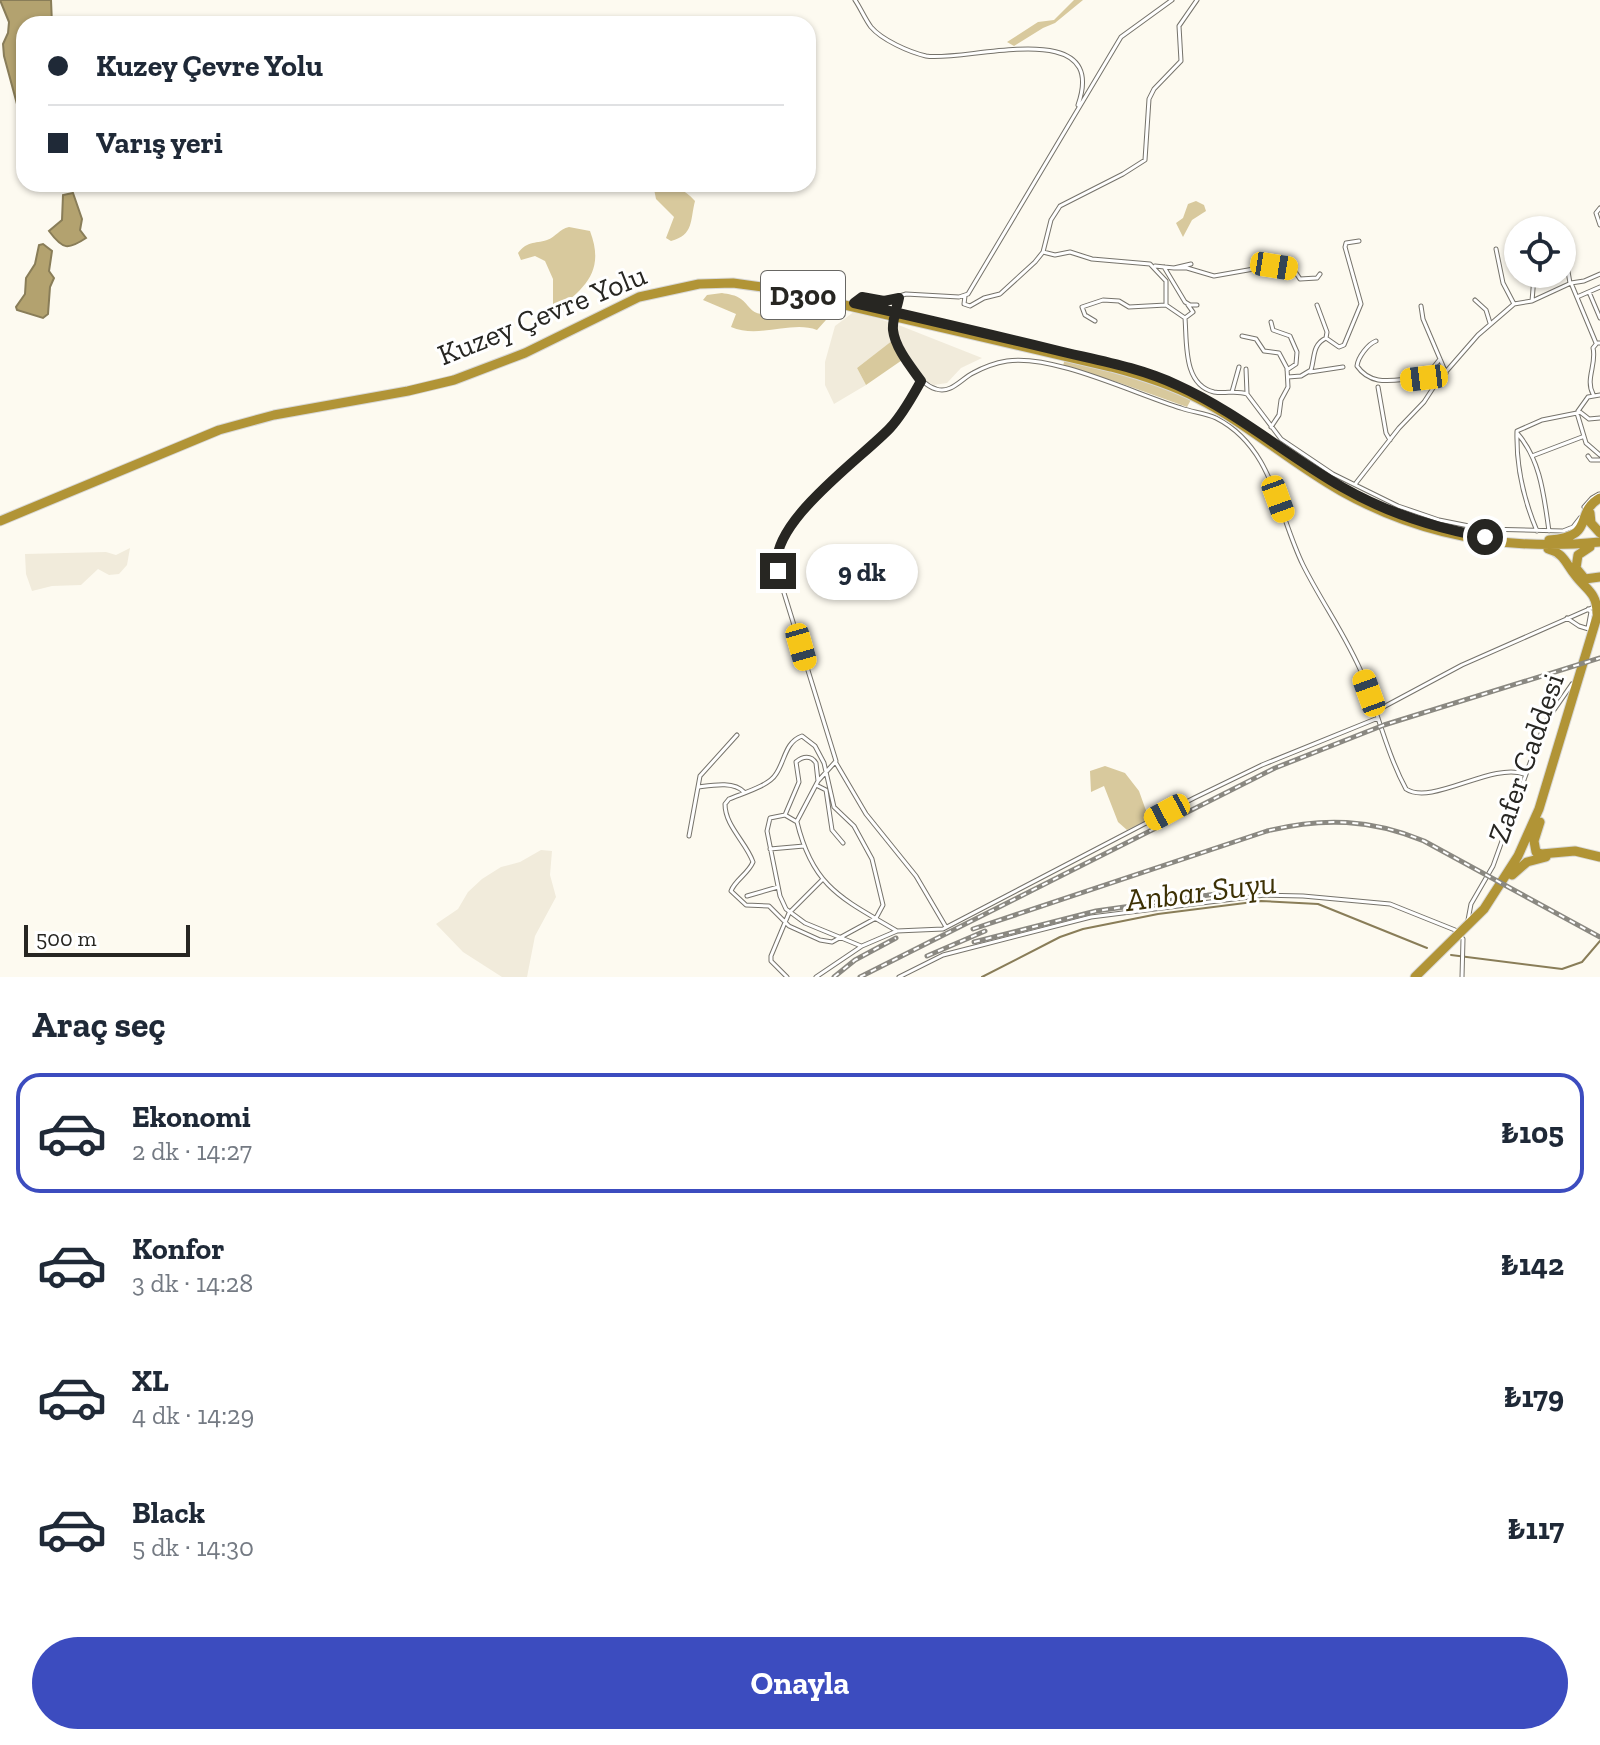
<!DOCTYPE html>
<html lang="tr">
<meta charset="utf-8">
<style>
body{margin:0;font-family:"Zilla Slab",serif;background:#f6f6f7;color:#1f2937;height:100vh;display:flex;flex-direction:column;font-size:30px;white-space:nowrap}
*{box-sizing:border-box;margin:0}
p{font-size:26px;color:#747a83}
.icon{flex:none;width:44px;height:44px;fill:none;stroke:currentColor;stroke-width:2;stroke-linecap:round;stroke-linejoin:round}
.map{position:relative;height:977px;overflow:hidden}
.panel{display:flex;flex-direction:column;background:#fff;flex:1}
.panel>*{flex:none}
.banner{position:absolute;left:16px;top:16px;width:800px;height:176px;border-radius:24px;box-shadow:0 2px 6px #0004;display:grid;align-content:center;height:176px;padding:0 32px;background:#fff}
.buttons{position:absolute;left:1504px;top:216px;display:grid;gap:16px}
.buttons a{display:grid;place-items:center;width:72px;height:72px;border-radius:50%;background:#fff;box-shadow:0 2px 6px #0004;font-size:40px}
.scale{position:absolute;left:24px;bottom:20px;width:166px;box-sizing:border-box;padding-left:8px;border:4px solid #272622;border-top:0;font-size:22px;line-height:28px;white-space:nowrap;color:#272622;-webkit-text-stroke:6px #fff;paint-order:stroke}
.end{position:absolute;width:36px;height:36px;margin:-18px;border:10px solid #272622;background:#fff;box-shadow:0 0 0 4px #fff}
.from{border-radius:50%}
.bubble{position:absolute;height:56px;border-radius:28px;background:#fff;box-shadow:0 2px 6px #0004;font-size:26px;font-weight:700;line-height:56px;text-align:center}
.car{position:absolute;width:24px;height:48px;margin:-24px -12px;border-radius:10px;box-shadow:0 0 6px 2px #0007;background:linear-gradient(#f5c518 24%,#345 0 40%,#f5c518 0 76%,#345 0 86%,#f5c518 0)}
.banner b{display:flex;align-items:center;gap:28px;height:76px;font-size:30px}
.banner b+b{border-top:2px solid #e0e1e3}
.banner i{width:20px;height:20px;background:#1f2937}
ul{padding:0;list-style:none}
li{display:flex;align-items:center;gap:24px;height:120px;margin:0 16px 12px;padding:0 16px;border:4px solid transparent;border-radius:24px}
li div{flex:1}
li b{display:block;font-size:30px}
li em{font-style:normal;font-weight:700}
li.current{border-color:#3c4cbf}
li>.icon{width:72px;height:72px;stroke-width:1.5}
h2{padding:0 32px;font-size:36px;line-height:96px}
.cta{display:flex;gap:16px;margin-top:auto;padding:16px 32px}
.cta a{flex:1;height:92px;border-radius:48px;background:#3c4cbf;color:#fff;font-size:32px;font-weight:700;line-height:92px;text-align:center}
.map>svg:first-child{display:block}
.built{fill:#f1ebdb}
.green{fill:#d8c99d}
.water{fill:#b3a26f;stroke:#897d58;stroke-width:2}
.lines{fill:none;stroke-linecap:round;stroke-linejoin:round}
.stream{stroke:#897d58;stroke-width:2}
.street-casing{stroke:#76736b;stroke-width:5}
.highway-casing{stroke:#d8d8d7;stroke-width:11}
.street{stroke:#fff;stroke-width:3}
.highway{stroke:#b19436;stroke-width:9}
.rail-casing{stroke:#8a8881;stroke-width:5}
.rail{stroke:#fff;stroke-width:2;stroke-dasharray:6;stroke-linecap:butt}
.secondary-bridge-casing{stroke:#76736b;stroke-width:8;stroke-linecap:butt}
.secondary-bridge{stroke:#fff;stroke-width:6}
.route{stroke:#272622;stroke-width:10}
.labels{text-anchor:middle;dominant-baseline:central;stroke-width:6;stroke-linejoin:round;paint-order:stroke}
.shield{fill:#fff;stroke:#686764;stroke-width:2}
.shield-label{font-size:28px;font-weight:bold;fill:#272622}
.street-label{font-size:30px;fill:#272622;stroke:#fff}
.water-label{font-size:32px;font-style:italic;fill:#3d3105;stroke:#fff}
</style>
<div class="map">
<svg width="1600" height="977" viewBox="0 0 1600 977">
<rect width="100%" height="100%" fill="#fdfaf0"/>
<path class="built" d="M855,311L901,326L982,358L961,368L947,383L934,385L926,381L897,338L857,368L866,385L834,404L825,385V362L835,326Z
M130,548L127,565L119,574L109,575L98,569L81,585L52,586L32,591L26,574L25,554L106,552L116,555Z
M541,850L552,851L550,875L556,897L535,936L527,977H502L463,952L436,924L458,909L468,892L482,879L501,867L520,862Z"/>
<path class="green" d="M1074,0H1083L1055,23L1043,28L1014,46L1007,42L1038,22L1054,20Z
M653,184C669,184 684,188 695,201C690,220 694,235 671,241L666,238L674,217L656,199Z
M1196,201L1204,205L1206,211L1192,220L1183,237L1176,223L1183,218L1188,204Z
M569,227L590,231C606,273 583,289 553,313V279L545,261L535,256L521,260L518,253C527,241 534,244 547,240C556,237 559,229 569,227Z
M722,293C728,294 736,295 741,299C748,304 751,313 761,314C793,319 797,290 834,311L817,330C792,320 759,339 731,327L736,314L703,300L707,295Z
M897,337L908,356L866,385L857,368Z
M1065,358L1112,369L1192,398L1187,407L1120,383L1063,366Z
M1105,766L1125,773L1139,791L1149,819L1127,830L1118,822L1104,786L1091,792L1090,771Z"/>
<path class="water" d="M0,0H51L52,24H24V105L17,104L4,56L3,44L8,33L9,22Z
M73,193L82,219L80,230L86,238C68,250 63,250 49,231L62,220L63,195Z
M43,244L52,251L49,271L54,278L50,287L48,314L43,318L17,310L16,307L25,294L26,278L35,264L39,245Z"/>
<g class="lines">
<path class="stream" d="M1451,955L1562,969L1582,962L1600,941
M982,977L1060,937L1083,929L1158,914L1261,901L1318,904L1427,948"/>
<g class="street-casing">
<path id="street" d="M855,0C861,9 865,19 871,27C882,40 909,52 926,56C964,63 1110,14 1078,105
M1600,208L1596,213L1600,225
M1496,249L1503,283L1514,304
M1043,252L1055,255L1070,252L1092,259L1150,264L1166,281V305
M1562,259L1566,260L1570,283
M1155,266L1174,268L1191,264
M1164,267L1185,302L1190,305H1197
M1175,268H1187L1214,276L1265,267L1294,270L1300,279L1317,278L1320,274
M1571,283L1596,343H1600
M1589,292L1600,318
M965,296L964,304L970,306L984,298L1000,294L1035,262L1043,252L1051,220L1060,206L1123,174L1145,160L1149,99L1154,89L1181,61L1179,26L1197,0
M1577,297L1600,287
M1475,300L1486,310L1490,323
M1532,301L1534,277
M854,303L860,297L887,300L906,294L959,297L968,294L1121,37L1172,0
M1188,305L1193,312L1185,318C1187,343 1183,385 1214,392C1226,394 1236,390 1247,394L1281,439L1333,474L1398,506L1439,520L1484,529L1563,531L1573,527L1580,518
M1317,305L1327,332L1326,338
M1421,306L1423,319L1446,373
M893,321C892,341 917,384 936,389C951,394 961,379 973,373C984,367 995,363 1007,361C1054,354 1135,394 1181,408C1192,412 1205,413 1216,418C1273,447 1278,514 1303,565C1322,603 1347,637 1363,676C1378,713 1387,754 1406,789C1432,806 1492,762 1524,774
M1095,321L1085,315L1082,307L1103,300L1119,301L1129,307L1166,305L1185,318
M1271,322L1273,330L1290,336L1297,352L1296,364L1287,370
M1242,336L1256,339L1264,351L1279,353L1287,368L1288,387L1281,400L1279,415L1271,427
M1376,341C1368,344 1358,357 1357,366C1377,395 1412,370 1437,382
M1246,369L1247,393
M1310,372L1343,367
M1288,377L1301,376L1311,370C1315,357 1312,345 1326,338L1339,347L1344,345L1361,304L1345,247L1346,243L1359,241
M1434,379L1432,369L1440,359
M1378,387L1386,433L1390,440
M1232,392L1239,367
M1593,394C1585,379 1597,364 1593,348L1597,343
M1578,411L1588,397L1600,395
M1600,418L1589,419L1580,412L1577,413L1586,443L1600,455
M1517,433C1541,460 1544,497 1549,531
M1532,456L1582,437
M1588,456L1591,460H1600
M1356,483L1399,428L1424,402L1437,382L1478,335L1514,304L1532,301L1571,283L1584,281L1600,274
M1584,507L1592,498L1599,494
M1537,531C1523,498 1516,466 1517,431L1542,420L1577,413
M1588,609L1591,612L1588,628
M1567,618L1579,626L1592,630
M1376,711L1462,665L1596,606
M802,736L815,746L824,763L834,807L854,826L872,859L883,905L876,918L832,942L820,940L789,926L769,906L746,905L731,891C735,880 748,874 753,862C746,842 725,826 725,804L729,799C743,793 769,786 776,774C785,761 785,742 802,736Z
M836,763L866,814L916,876L946,927
M818,781L836,761L776,567C779,508 855,466 891,427C903,413 912,397 921,381
M816,785L826,790L832,830L843,843
M699,787C713,785 734,781 744,792
M785,815L799,782L796,762C803,756 811,755 816,763L818,781L797,821
M689,836L700,776L737,735
M770,849L804,846
M747,896L778,887
M1468,920L1471,904L1493,866L1539,738L1547,720L1572,684
M861,946L805,923L786,909L780,896L767,831L770,818L785,815L797,822C813,888 843,899 897,931
M787,977L771,961V956L789,913L822,880
M816,977L862,946L897,931L943,929L1194,798L1262,765L1378,718
M899,977L943,955L1091,917L1265,895L1303,896L1390,904L1455,930L1463,939L1462,977"/>
</g>
<g class="highway-casing">
<path id="highway" d="M1590,513L1591,523L1600,533
M0,521L219,430L274,415L408,391L454,380L525,353L639,297L699,284L733,283L776,289L1111,367C1141,375 1170,384 1197,398C1248,424 1291,463 1341,491C1421,536 1509,551 1600,542
M1549,540C1597,537 1573,513 1600,498
M1590,547L1578,555L1576,568L1585,579L1600,577
M1548,549C1564,553 1566,564 1575,575C1585,589 1597,592 1597,613
M1540,822L1534,841L1536,852L1541,854L1575,851L1600,857
M1512,875L1527,862L1546,857
M1415,977L1484,909L1518,856L1539,809L1600,607"/>
</g>
<use href="#street" class="street"/>
<use href="#highway" class="highway"/>
<g class="rail-casing">
<path id="rail" d="M973,929L1267,831C1323,817 1371,819 1424,841L1600,937
M974,942L1096,911L1230,892
M927,956L985,931
M834,977L855,960L896,938
M860,977L1275,768L1384,725L1600,658"/>
</g>
<use href="#rail" class="rail"/>
<g class="secondary-bridge-casing">
<path id="secondary-bridge" d="M893,321L899,298"/>
</g>
<use href="#secondary-bridge" class="secondary-bridge"/>
</g>
<g class="lines">
<path class="route" d="M778,571C765,525 862,458 890,428C903,414 912,397 921,381C911,367 895,348 893,330C892,320 897,308 899,298L884,301L862,297L854,303C921,318 988,334 1055,350C1096,360 1139,367 1177,385C1237,412 1286,455 1342,487C1387,513 1435,528 1485,537"/>
</g>
<g class="labels">
<rect class="shield" x="761" y="271" width="84" height="48" rx="6"/>
<g class="shield-label">
<text x="803" y="295">D300</text>
</g>
<g class="street-label">
<text transform="translate(542 315) rotate(-22)">Kuzey Çevre Yolu</text>
<text transform="translate(1526 758) rotate(-71)">Zafer Caddesi</text>
</g>
<g class="water-label">
<text transform="translate(1201 891) rotate(-7)">Anbar Suyu</text>
</g>
</g>
</svg>
<div class="buttons">
<a><svg class="icon" aria-label="locate" viewBox="0 0 24 24"><circle cx="12" cy="12" r="6"/><path d="M12 2v4M12 18v4M2 12h4M18 12h4"/></svg></a>
</div>
<div class="scale">500 m</div>
<i class="end from" style="left:1485px;top:537px"></i>
<i class="end" style="left:778px;top:571px"></i>
<div class="bubble" style="left:806px;top:544px;width:112px">9 dk</div>
<i class="car" style="left:1274px;top:266px;rotate:99deg"></i>
<i class="car" style="left:1424px;top:378px;rotate:263deg"></i>
<i class="car" style="left:1278px;top:499px;rotate:160deg"></i>
<i class="car" style="left:801px;top:647px;rotate:164deg"></i>
<i class="car" style="left:1369px;top:693px;rotate:340deg"></i>
<i class="car" style="left:1167px;top:812px;rotate:242deg"></i>
<div class="banner">
<b><i class="from"></i>Kuzey Çevre Yolu</b>
<b><i></i>Varış yeri</b>
</div>
</div>
<section class="panel">
<h2>Araç seç</h2>
<ul>
<li class="current"><svg class="icon" aria-label="car" viewBox="0 0 24 24"><path d="M5 17H2v-5l4-1 3-4h7l3 4 3 1v5h-3M9 17h6M6 11h13"/><circle cx="7" cy="17" r="2"/><circle cx="17" cy="17" r="2"/></svg><div><b>Ekonomi</b><p>2 dk · 14:27</p></div><em>₺105</em></li>
<li><svg class="icon" aria-label="car" viewBox="0 0 24 24"><path d="M5 17H2v-5l4-1 3-4h7l3 4 3 1v5h-3M9 17h6M6 11h13"/><circle cx="7" cy="17" r="2"/><circle cx="17" cy="17" r="2"/></svg><div><b>Konfor</b><p>3 dk · 14:28</p></div><em>₺142</em></li>
<li><svg class="icon" aria-label="car" viewBox="0 0 24 24"><path d="M5 17H2v-5l4-1 3-4h7l3 4 3 1v5h-3M9 17h6M6 11h13"/><circle cx="7" cy="17" r="2"/><circle cx="17" cy="17" r="2"/></svg><div><b>XL</b><p>4 dk · 14:29</p></div><em>₺179</em></li>
<li><svg class="icon" aria-label="car" viewBox="0 0 24 24"><path d="M5 17H2v-5l4-1 3-4h7l3 4 3 1v5h-3M9 17h6M6 11h13"/><circle cx="7" cy="17" r="2"/><circle cx="17" cy="17" r="2"/></svg><div><b>Black</b><p>5 dk · 14:30</p></div><em>₺117</em></li>
</ul>
<div class="cta"><a>Onayla</a></div>
</section>
